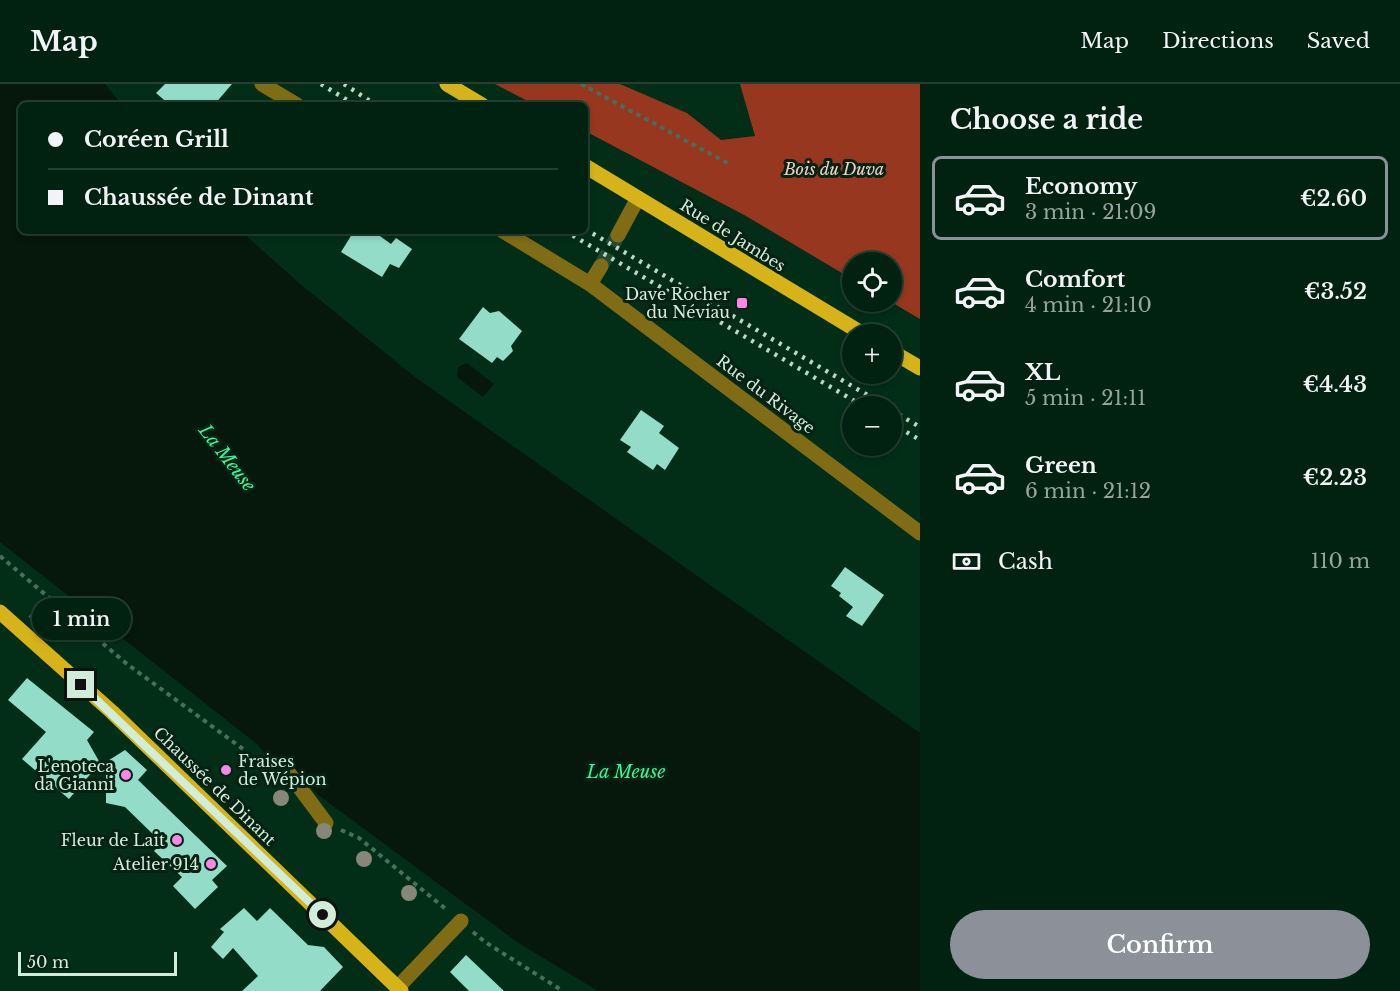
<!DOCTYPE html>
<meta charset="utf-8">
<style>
body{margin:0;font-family:"Libre Baskerville",serif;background:#102f1f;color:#f1f3f6;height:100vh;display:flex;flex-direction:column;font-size:22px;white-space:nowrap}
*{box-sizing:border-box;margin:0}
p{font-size:20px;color:#96a49f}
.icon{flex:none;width:33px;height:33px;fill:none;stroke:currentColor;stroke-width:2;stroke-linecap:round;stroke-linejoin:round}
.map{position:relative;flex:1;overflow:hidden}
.drawer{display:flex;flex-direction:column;background:#022211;width:480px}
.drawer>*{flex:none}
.guide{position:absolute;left:18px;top:18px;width:570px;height:132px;border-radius:9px;box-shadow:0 3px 9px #0003,0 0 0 2px #233f31;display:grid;align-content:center;height:132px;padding:0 30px;background:#022211}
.tools{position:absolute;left:842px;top:168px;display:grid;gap:12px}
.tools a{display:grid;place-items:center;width:60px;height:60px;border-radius:50%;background:#022211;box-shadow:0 3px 9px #0003,0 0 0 2px #233f31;font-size:30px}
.scale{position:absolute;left:18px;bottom:15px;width:159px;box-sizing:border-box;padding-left:6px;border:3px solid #d1edd9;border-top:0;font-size:16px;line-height:21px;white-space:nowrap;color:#d1edd9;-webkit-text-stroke:4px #052212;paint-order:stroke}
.end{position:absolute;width:27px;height:27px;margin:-14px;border:8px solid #d1edd9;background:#111;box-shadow:0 0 0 3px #111}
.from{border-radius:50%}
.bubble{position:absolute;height:42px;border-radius:21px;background:#022211;box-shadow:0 3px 9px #0003,0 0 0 2px #233f31;font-size:20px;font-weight:600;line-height:42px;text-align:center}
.guide b{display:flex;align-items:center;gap:21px;height:57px;font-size:22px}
.guide b+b{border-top:2px solid #233f31}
.guide i{width:15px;height:15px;background:#f1f3f6}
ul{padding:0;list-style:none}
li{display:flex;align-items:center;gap:18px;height:84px;margin:0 12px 9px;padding:0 18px;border:3px solid transparent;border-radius:9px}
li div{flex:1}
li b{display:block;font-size:22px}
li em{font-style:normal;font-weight:600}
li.current{border-color:#8c9099}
li>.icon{width:54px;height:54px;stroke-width:1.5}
h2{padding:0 30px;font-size:27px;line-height:72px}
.pay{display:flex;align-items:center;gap:15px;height:66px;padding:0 30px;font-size:22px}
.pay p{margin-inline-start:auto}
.button{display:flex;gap:12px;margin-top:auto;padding:12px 30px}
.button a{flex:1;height:69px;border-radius:36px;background:#8c9099;color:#fff;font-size:24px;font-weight:600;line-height:69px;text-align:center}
header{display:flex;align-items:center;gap:36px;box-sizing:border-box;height:84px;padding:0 30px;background:#022211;border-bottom:2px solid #233f31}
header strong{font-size:28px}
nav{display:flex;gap:33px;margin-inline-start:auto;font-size:21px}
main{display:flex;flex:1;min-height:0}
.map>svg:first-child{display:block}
.forest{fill:#97371f}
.water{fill:#06170c}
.building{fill:#93dcc8}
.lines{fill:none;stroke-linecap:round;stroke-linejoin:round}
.minor-tunnel{stroke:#214b34;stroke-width:15;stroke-dasharray:15 8;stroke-linecap:butt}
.path{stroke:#486f59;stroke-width:4;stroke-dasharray:4.5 4.5;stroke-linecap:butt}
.minor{stroke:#816c16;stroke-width:15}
.major{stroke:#d6b419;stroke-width:15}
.rail{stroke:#bad8c4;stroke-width:4.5;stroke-dasharray:3 6;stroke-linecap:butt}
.tree{fill:#868778}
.route{stroke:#d1edd9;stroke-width:8}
.poi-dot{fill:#fb86e5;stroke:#052212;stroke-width:2}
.labels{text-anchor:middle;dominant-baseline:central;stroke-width:6;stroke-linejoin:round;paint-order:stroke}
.park-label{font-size:16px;font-style:italic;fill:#f2d0c8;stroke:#052212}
.street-label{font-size:16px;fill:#d1edd9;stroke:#052212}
.poi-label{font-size:16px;fill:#d1edd9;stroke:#052212;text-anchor:end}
.water-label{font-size:18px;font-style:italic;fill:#3bf696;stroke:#052212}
</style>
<header>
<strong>Map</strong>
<nav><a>Map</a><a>Directions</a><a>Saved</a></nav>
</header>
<main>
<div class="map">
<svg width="920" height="907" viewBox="0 0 920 907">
<rect width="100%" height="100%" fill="#022e17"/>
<path class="forest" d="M495,0H620L687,29L721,56L755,52L740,0H920V235L891,218V178H852V195L746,132L585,47V21H535Z"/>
<path class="water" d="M0,0H105L122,21H21V147H241L299,199L415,293L920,649V907H598L517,858L317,710L293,683L280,687L257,660L0,458Z
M467,279L494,300L483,313L457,293L458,283Z"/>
<path class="building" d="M165,0H232L214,21H170L156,9Z
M354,147H373L391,160L396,154L412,165L399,184L390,180L382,193L341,168Z
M483,223L490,229L499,227L522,247L511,262L513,267L503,277L497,273L492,279L459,255Z
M641,326L664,342L659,349L679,364L665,386L657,380L653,386L627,368L631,363L620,356Z
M845,483L884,511L862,542L846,532L853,523L839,512L841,509L831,502Z
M27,594L94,648L87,656L100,679L69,715L22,675L46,648L8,616Z
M125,666L147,686L138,696L227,782L212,796L218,803L195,825L173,802L182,793L154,767L162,759L125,723L106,719V678Z
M244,824L257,837L270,824L308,861L324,863L343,883L320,907H242L258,892L233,864L223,875L211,863L224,848L220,845Z
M466,871L504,907H469L450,888Z"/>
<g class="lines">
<path class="minor-tunnel" d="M601,182L618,151"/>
<path class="path" d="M581,0L731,81
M0,472L127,580L243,665L271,693
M30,534L47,514
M341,746L359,754L447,826
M473,848L485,858L563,907"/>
<path class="minor" d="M262,0L297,21
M503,147L590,200L920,449
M618,151L638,114
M590,200L601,182
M288,688L326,739
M398,903L461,837"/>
<path class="major" d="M447,0L482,21
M585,82L863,250
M891,267L920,284
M0,528L112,628L401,907"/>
<path class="rail" d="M321,0L355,21
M344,0L376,21
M585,145L886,322
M565,147L863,322
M891,326L920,343
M891,339L920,356"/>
</g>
<g class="tree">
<circle cx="281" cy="714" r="8"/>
<circle cx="324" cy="747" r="8"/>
<circle cx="364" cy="775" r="8"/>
<circle cx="409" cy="809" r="8"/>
</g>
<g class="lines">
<path class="route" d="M81,601L323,831"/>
</g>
<g class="poi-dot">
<rect x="736" y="213" width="12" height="12" rx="3"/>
<circle cx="226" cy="686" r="6"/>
<circle cx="126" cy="691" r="6"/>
<circle cx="177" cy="756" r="6"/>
<circle cx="211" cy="780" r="6"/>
</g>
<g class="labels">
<g class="park-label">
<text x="834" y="85">Bois du Duva</text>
</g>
<g class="street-label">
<text transform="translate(733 151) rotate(32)">Rue de Jambes</text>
<text transform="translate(766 310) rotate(37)">Rue du Rivage</text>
<text transform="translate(215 702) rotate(44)">Chaussée de Dinant</text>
</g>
<g class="poi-label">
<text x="730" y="210">Dave Rocher<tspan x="730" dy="18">du Néviau</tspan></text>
<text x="238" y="677" text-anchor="start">Fraises<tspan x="238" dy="18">de Wépion</tspan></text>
<text x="114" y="682">L'enoteca<tspan x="114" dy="18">da Gianni</tspan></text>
<text x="165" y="756">Fleur de Lait</text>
<text x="199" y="780">Atelier 914</text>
</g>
<g class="water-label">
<text transform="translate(227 374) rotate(52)">La Meuse</text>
<text x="626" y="688">La Meuse</text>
</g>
</g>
</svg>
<div class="tools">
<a><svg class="icon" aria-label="locate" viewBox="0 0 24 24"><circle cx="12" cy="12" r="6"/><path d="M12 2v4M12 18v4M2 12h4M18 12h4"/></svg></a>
<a>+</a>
<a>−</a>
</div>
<div class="scale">50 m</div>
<i class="end from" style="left:323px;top:831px"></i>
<i class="end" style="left:81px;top:601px"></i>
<div class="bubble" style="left:32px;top:514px;width:99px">1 min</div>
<div class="guide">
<b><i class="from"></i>Coréen Grill</b>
<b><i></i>Chaussée de Dinant</b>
</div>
</div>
<section class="drawer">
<h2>Choose a ride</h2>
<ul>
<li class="current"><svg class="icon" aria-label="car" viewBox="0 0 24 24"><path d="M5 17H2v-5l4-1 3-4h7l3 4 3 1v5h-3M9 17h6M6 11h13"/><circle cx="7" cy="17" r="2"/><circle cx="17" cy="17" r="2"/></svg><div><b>Economy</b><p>3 min · 21:09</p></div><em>€2.60</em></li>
<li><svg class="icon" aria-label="car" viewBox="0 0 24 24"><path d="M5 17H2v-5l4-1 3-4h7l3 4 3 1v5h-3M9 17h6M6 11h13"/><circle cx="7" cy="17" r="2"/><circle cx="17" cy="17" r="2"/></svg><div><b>Comfort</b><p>4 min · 21:10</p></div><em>€3.52</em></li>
<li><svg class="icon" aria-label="car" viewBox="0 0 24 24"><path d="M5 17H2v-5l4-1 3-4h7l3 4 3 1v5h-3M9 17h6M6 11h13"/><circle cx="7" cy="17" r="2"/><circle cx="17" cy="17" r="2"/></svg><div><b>XL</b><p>5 min · 21:11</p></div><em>€4.43</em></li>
<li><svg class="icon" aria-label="car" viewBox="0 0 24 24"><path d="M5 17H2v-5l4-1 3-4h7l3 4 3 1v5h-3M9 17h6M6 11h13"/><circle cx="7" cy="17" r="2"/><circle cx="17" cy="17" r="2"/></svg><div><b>Green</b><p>6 min · 21:12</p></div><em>€2.23</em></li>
</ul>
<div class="pay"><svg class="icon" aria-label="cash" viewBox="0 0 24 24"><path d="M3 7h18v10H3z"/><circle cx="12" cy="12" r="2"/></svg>Cash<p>110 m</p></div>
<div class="button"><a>Confirm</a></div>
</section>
</main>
